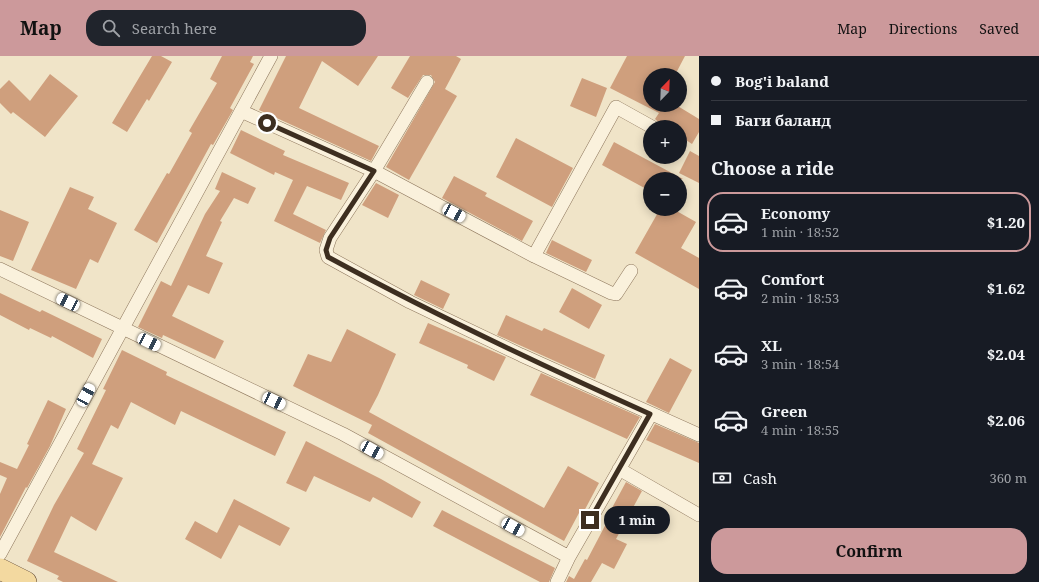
<!DOCTYPE html>
<meta charset="utf-8">
<style>
body{margin:0;font-family:"Noto Serif",serif;background:#20242c;color:#f1f3f6;height:100vh;display:flex;flex-direction:column;font-size:15px;white-space:nowrap}
*{box-sizing:border-box;margin:0}
p{font-size:13px;color:#9ea1a6}
.icon{flex:none;width:22px;height:22px;fill:none;stroke:currentColor;stroke-width:2;stroke-linecap:round;stroke-linejoin:round}
.map{position:relative;flex:1;overflow:hidden}
.details{display:flex;flex-direction:column;background:#171b24;width:340px}
.details>*{flex:none}
.hud{display:grid;align-content:center;height:88px;padding:0 12px;background:#171b24}
.needle{width:26px;rotate:23deg}
.fabs{position:absolute;left:643px;top:12px;display:grid;gap:8px}
.fabs a{display:grid;place-items:center;width:44px;height:44px;border-radius:50%;background:#171b24;box-shadow:0 2px 10px #0003;font-size:20px}
.end{position:absolute;width:18px;height:18px;margin:-9px;border:5px solid #3d2e20;background:#fff;box-shadow:0 0 0 2px #fff}
.from{border-radius:50%}
.bubble{position:absolute;height:28px;border-radius:14px;background:#171b24;box-shadow:0 2px 10px #0003;font-size:13px;font-weight:700;line-height:28px;text-align:center}
.car{position:absolute;width:12px;height:24px;margin:-12px -6px;border-radius:5px;box-shadow:0 0 3px 1px #0007;background:linear-gradient(#fff 24%,#345 0 40%,#fff 0 76%,#345 0 86%,#fff 0)}
.hud b{display:flex;align-items:center;gap:14px;height:38px;font-size:15px}
.hud b+b{border-top:1px solid #363941}
.hud i{width:10px;height:10px;background:#f1f3f6}
ul{padding:0;list-style:none}
li{display:flex;align-items:center;gap:12px;height:60px;margin:0 8px 6px;padding:0 4px;border:2px solid transparent;border-radius:16px}
li div{flex:1}
li b{display:block;font-size:15px}
li em{font-style:normal;font-weight:700}
li.on{border-color:#cc999b}
li>.icon{width:36px;height:36px;stroke-width:1.5}
h2{padding:0 12px;font-size:18px;line-height:48px}
.pay{display:flex;align-items:center;gap:10px;height:44px;padding:0 12px;font-size:15px}
.pay p{margin-inline-start:auto}
.primary-button{display:flex;gap:8px;margin-top:auto;padding:8px 12px}
.primary-button a{flex:1;height:46px;border-radius:16px;background:#cc999b;color:#111;font-size:16px;font-weight:700;line-height:46px;text-align:center}
header{display:flex;align-items:center;gap:24px;box-sizing:border-box;height:56px;padding:0 20px;background:#cc999b;color:#111}
header strong{font-size:19px}
nav{display:flex;gap:22px;margin-inline-start:auto;font-size:14px}
.search{width:280px;height:36px;background:#20242c;display:flex;align-items:center;gap:10px;box-sizing:border-box;padding:0 14px;border-radius:16px;color:#9ea1a6;font-size:15px}
main{display:flex;flex:1;min-height:0}
.map>svg:first-child{display:block}
.building{fill:#cf9f7d}
.lines{fill:none;stroke-linecap:round;stroke-linejoin:round}
.minor-casing{stroke:#8d765c;stroke-width:14}
.primary-casing{stroke:#5b4430;stroke-width:22}
.minor{stroke:#faf1dc;stroke-width:13}
.primary{stroke:#f3d9a0;stroke-width:21}
.route{stroke:#3d2e20;stroke-width:5}
</style>
<header>
<strong>Map</strong>
<div class="search"><svg class="icon" aria-label="search" viewBox="0 0 24 24"><circle cx="10" cy="10" r="6"/><path d="M15 15l6 6"/></svg>Search here</div>
<nav><a>Map</a><a>Directions</a><a>Saved</a></nav>
</header>
<main>
<div class="map">
<svg width="699" height="526" viewBox="0 0 699 526">
<rect width="100%" height="100%" fill="#f0e4c8"/>
<path class="building" d="M152,0H161L172,6L149,45L147,43L127,76L112,67Z
M222,0H253L250,6L254,8L230,52L233,54L213,89L211,88L157,187L134,174L167,117L169,118L192,77L189,75L217,27L210,23Z
M286,0H378L358,30L322,5L299,52L379,90L371,105L259,54Z
M410,0H456L461,3L445,33L457,40L409,124L386,111L435,26L431,19H423L408,42L391,32Z
M627,0H685L675,19H650V49H676L699,63V76L692,88L680,80V71H664L655,63L659,57L610,32Z
M50,18L78,40L45,81L13,56L11,58L0,47V33L9,24L30,45Z
M582,22L607,32L596,61L570,50Z
M241,74L285,95L283,99L349,127L341,144L307,130L293,158L326,174L320,187L274,165L293,124L275,116L274,119L230,97Z
M516,82L573,112L552,151L496,121Z
M614,86L683,123H650V135L602,109Z
M690,95L699,100V127L679,117Z
M222,116L256,132L248,148L234,142L220,165L222,166L206,200L223,207L209,238L188,229L172,260L224,285L215,303L163,279L162,282L138,271L161,225L171,230L205,158L220,135L215,133Z
M454,120L487,137L485,140L533,165L522,185L442,142Z
M376,127L399,139L388,162L362,149Z
M70,131L94,141L88,153L117,167L98,207L90,203L76,233L31,214Z
M660,153H673L696,166L681,192L699,202V233L635,197Z
M0,154L29,166L13,205L0,200Z
M552,184L592,204L586,216L546,197Z
M421,224L450,238L443,253L414,239Z
M572,232L602,249L589,273L559,256Z
M0,237L40,256L42,254L102,283L93,302L52,280L51,282L30,272L29,274L0,259Z
M506,259L542,275L544,272L605,299L595,323L497,279Z
M428,267L506,301L494,325L467,312L468,309L419,287Z
M347,273L396,298L378,339L369,356L544,452L568,410L599,427L582,459L579,457L564,485L368,377L372,369L293,330L308,298L331,306Z
M122,294L167,316L166,319L286,376L275,400L181,355L175,369L131,346L118,373L111,369L92,408L123,422L96,475L71,460L54,496L118,526H63L57,523L59,520L27,505L54,449L84,397L77,393L106,334L103,333Z
M670,302L692,314L669,357L646,346Z
M541,317L640,361L627,383L530,339Z
M48,344L66,353L50,390L27,432L26,431L0,481V438L7,422L0,419V406L17,413L29,389L27,388Z
M655,368L699,387V407L646,384Z
M306,385L381,423L421,446L412,462L373,441L370,446L314,420L306,436L286,427Z
M626,426L642,435L616,483L627,488L614,513L602,507L591,526H566L569,520L574,523L585,503L587,504L608,464L606,463Z
M234,443L290,472L280,490L239,469L221,503L185,483L195,465L217,477Z
M442,454L555,512L549,526H540L433,470Z"/>
<g class="lines">
<g class="minor-casing">
<path id="minor" d="M427,26L374,115L534,200L611,237L616,238L631,215
M241,55L374,115L330,182L326,194L328,201L410,246L521,299L699,379
M534,200L616,51L652,71
M0,213L343,378L569,501
M619,413L699,459
M0,498L271,0
M557,526L569,501L651,358"/>
</g>
<g class="primary-casing">
<path id="primary" d="M0,513L26,526"/>
</g>
<use href="#minor" class="minor"/>
<use href="#primary" class="primary"/>
</g>
<g class="lines">
<path class="route" d="M267,67L374,115L330,182L326,194L328,201C433,258 541,309 650,358L590,464"/>
</g>
</svg>
<div class="fabs">
<a><svg class="needle" viewBox="-14 -14 28 28"><path d="M0-13l5 13h-10z" fill="#e53935"/><path d="M0 13l5-13h-10z" fill="#9ea1a6"/></svg></a>
<a>+</a>
<a>−</a>
</div>
<i class="end from" style="left:267px;top:67px"></i>
<i class="end" style="left:590px;top:464px"></i>
<div class="bubble" style="left:604px;top:450px;width:66px">1 min</div>
<i class="car" style="left:454px;top:157px;rotate:118deg"></i>
<i class="car" style="left:68px;top:246px;rotate:296deg"></i>
<i class="car" style="left:149px;top:286px;rotate:116deg"></i>
<i class="car" style="left:86px;top:339px;rotate:28deg"></i>
<i class="car" style="left:274px;top:345px;rotate:115deg"></i>
<i class="car" style="left:372px;top:394px;rotate:119deg"></i>
<i class="car" style="left:513px;top:471px;rotate:119deg"></i>
</div>
<section class="details">
<div class="hud">
<b><i class="from"></i>Bog'i baland</b>
<b><i></i>Баги баланд</b>
</div>
<h2>Choose a ride</h2>
<ul>
<li class="on"><svg class="icon" aria-label="car" viewBox="0 0 24 24"><path d="M5 17H2v-5l4-1 3-4h7l3 4 3 1v5h-3M9 17h6M6 11h13"/><circle cx="7" cy="17" r="2"/><circle cx="17" cy="17" r="2"/></svg><div><b>Economy</b><p>1 min · 18:52</p></div><em>$1.20</em></li>
<li><svg class="icon" aria-label="car" viewBox="0 0 24 24"><path d="M5 17H2v-5l4-1 3-4h7l3 4 3 1v5h-3M9 17h6M6 11h13"/><circle cx="7" cy="17" r="2"/><circle cx="17" cy="17" r="2"/></svg><div><b>Comfort</b><p>2 min · 18:53</p></div><em>$1.62</em></li>
<li><svg class="icon" aria-label="car" viewBox="0 0 24 24"><path d="M5 17H2v-5l4-1 3-4h7l3 4 3 1v5h-3M9 17h6M6 11h13"/><circle cx="7" cy="17" r="2"/><circle cx="17" cy="17" r="2"/></svg><div><b>XL</b><p>3 min · 18:54</p></div><em>$2.04</em></li>
<li><svg class="icon" aria-label="car" viewBox="0 0 24 24"><path d="M5 17H2v-5l4-1 3-4h7l3 4 3 1v5h-3M9 17h6M6 11h13"/><circle cx="7" cy="17" r="2"/><circle cx="17" cy="17" r="2"/></svg><div><b>Green</b><p>4 min · 18:55</p></div><em>$2.06</em></li>
</ul>
<div class="pay"><svg class="icon" aria-label="cash" viewBox="0 0 24 24"><path d="M3 7h18v10H3z"/><circle cx="12" cy="12" r="2"/></svg>Cash<p>360 m</p></div>
<div class="primary-button"><a>Confirm</a></div>
</section>
</main>
